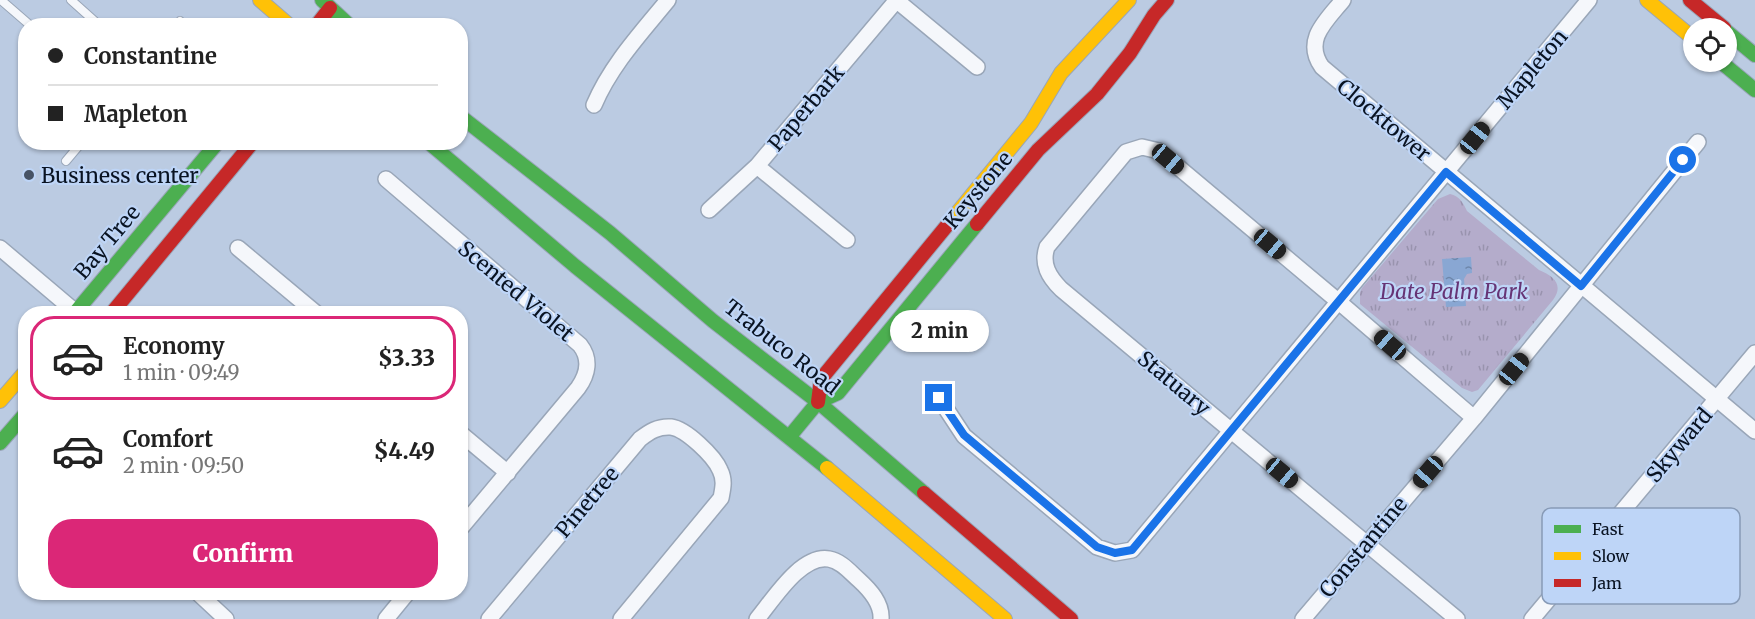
<!DOCTYPE html>
<meta charset="utf-8">
<style>
body{margin:0;font-family:Merriweather,serif;background:#f6f6f6;color:#222;height:100vh;display:flex;flex-direction:column;font-size:22px;white-space:nowrap}
*{box-sizing:border-box;margin:0}
p{font-size:20px;color:#767676}
.icon{flex:none;width:33px;height:33px;fill:none;stroke:currentColor;stroke-width:2;stroke-linecap:round;stroke-linejoin:round}
.map{position:relative;flex:1;overflow:hidden}
.drawer{position:absolute;left:18px;top:306px;width:450px;height:294px;display:flex;flex-direction:column;background:#fff;border-radius:24px;box-shadow:0 2px 4px #0004}
.drawer>*{flex:none}
.guide{position:absolute;left:18px;top:18px;width:450px;height:132px;border-radius:24px;box-shadow:0 2px 4px #0004;display:grid;align-content:center;height:132px;padding:0 30px;background:#fff}
.controls{position:absolute;left:1683px;top:18px;display:grid;gap:12px}
.controls a{display:grid;place-items:center;width:54px;height:54px;border-radius:50%;background:#fff;box-shadow:0 2px 4px #0004;font-size:30px}
.end{position:absolute;width:27px;height:27px;margin:-14px;border:8px solid #1a73e8;background:#fff;box-shadow:0 0 0 3px #fff}
.from{border-radius:50%}
.bubble{position:absolute;height:42px;border-radius:21px;background:#fff;box-shadow:0 2px 4px #0004;font-size:20px;font-weight:800;line-height:42px;text-align:center}
.car{position:absolute;width:18px;height:36px;margin:-18px -9px;border-radius:8px;box-shadow:0 0 4px 2px #0007;background:linear-gradient(#222 24%,#8ab4d8 0 40%,#222 0 76%,#8ab4d8 0 86%,#222 0)}
.guide b{display:flex;align-items:center;gap:21px;height:57px;font-size:22px}
.guide b+b{border-top:2px solid #e0e0e0}
.guide i{width:15px;height:15px;background:#222}
ul{padding:10px 0 0;list-style:none}
li{display:flex;align-items:center;gap:18px;height:84px;margin:0 12px 9px;padding:0 18px;border:3px solid transparent;border-radius:24px}
li div{flex:1}
li b{display:block;font-size:22px}
li em{font-style:normal;font-weight:800}
li.on{border-color:#db2777}
li>.icon{width:54px;height:54px;stroke-width:1.5}
.action{display:flex;gap:12px;margin-top:auto;padding:12px 30px}
.action a{flex:1;height:69px;border-radius:24px;background:#db2777;color:#fff;font-size:24px;font-weight:800;line-height:69px;text-align:center}
.map>svg:first-child{display:block}
.park{fill:url(#park-tufts)}
.garden{fill:#b4accb}
.water{fill:url(#water-ripples)}
.lines{fill:none;stroke-linecap:round;stroke-linejoin:round}
.lane-casing{stroke:#99a6b8;stroke-width:10}
.street-casing{stroke:#99a6b8;stroke-width:18}
.fast-casing{stroke:#99a6b8;stroke-width:16}
.slow-casing{stroke:#99a6b8;stroke-width:16}
.jam-casing{stroke:#99a6b8;stroke-width:16}
.lane{stroke:#f5f7fb;stroke-width:8}
.street{stroke:#f5f7fb;stroke-width:15}
.fast{stroke:#4caf50;stroke-width:14}
.slow{stroke:#ffc107;stroke-width:14}
.jam{stroke:#c62828;stroke-width:14}
.route{stroke:#1a73e8;stroke-width:8}
.poi-dot{fill:#475365;stroke:#bed5f7;stroke-width:2}
.labels{text-anchor:middle;dominant-baseline:central;stroke-width:4.5;stroke-linejoin:round;paint-order:stroke}
.street-label{font-size:21px;fill:#091322;stroke:#bed5f7}
.poi-label{font-size:21px;fill:#091322;stroke:#bed5f7;text-anchor:start}
.park-label{font-size:21px;font-style:italic;fill:#663475;stroke:#bed5f7}
.key{fill:#bed5f7;stroke:#889bb7;stroke-width:1.5}
.key-label{font-size:16px;fill:#091322}
</style>
<div class="map">
<svg width="1755" height="619" viewBox="0 0 1755 619">
<defs>
<pattern id="park-tufts" width="24" height="20" patternUnits="userSpaceOnUse" patternTransform="scale(1.5)"><rect width="24" height="20" fill="#b4accb"/><path d="M3 7l-1-3M5 7V3M7 7l1-3M15 17l-1-3M17 17v-4M19 17l1-3" fill="none" stroke="#9993ae"/></pattern>
<pattern id="water-ripples" width="26" height="14" patternUnits="userSpaceOnUse" patternTransform="scale(1.5)"><rect width="26" height="14" fill="#89a7d3"/><path d="M2 4q2-2 4 0t4 0M15 11q2-2 4 0t4 0" fill="none" stroke="#6e87ab"/></pattern>
</defs>
<rect width="100%" height="100%" fill="#bbcbe2"/>
<path class="park" d="M1450,194C1460,196 1463,203 1467,211L1539,270C1554,276 1564,285 1553,300L1478,390L1472,392L1462,388L1360,304V292L1362,288L1438,199Z"/>
<path class="garden" d="M1420,281L1423,307L1392,310L1389,283Z"/>
<path class="water" d="M1471,257L1472,273L1467,274L1464,279L1466,306L1446,307L1442,259Z"/>
<g class="lines">
<g class="lane-casing">
<path id="lane" d="M1,0L31,26
M71,0L100,26
M176,26L180,21
M66,161L82,142"/>
</g>
<g class="street-casing">
<path id="street" d="M896,0L977,67
M1343,0C1326,21 1303,40 1322,67L1755,431
M594,105C611,65 641,33 668,0
M757,166L847,240
M386,179L580,345C591,359 588,374 578,388L460,529
M709,210L757,166L896,1
M0,248L78,314
M238,248L317,314
M939,398L964,436L1097,547L1115,553L1132,550L1589,0
M460,433L508,473
M197,592L226,619
M386,619L408,592
M489,619L640,439C649,432 658,426 671,427C686,429 714,456 720,470C725,480 723,488 721,498L621,619
M757,619C773,600 801,554 829,559C841,561 850,572 859,580C870,590 882,603 881,619
M1303,619L1474,418L1698,142
M1457,619L1061,289C1049,277 1041,264 1047,247L1126,152L1142,147L1159,151L1339,302L1474,418
M1532,619L1755,353"/>
</g>
<g class="fast-casing">
<path id="fast" d="M322,0L350,26
M1726,31L1755,55
M1721,62L1755,90
M460,116L610,233L713,321L818,402L924,493
M428,142L575,266L827,468
M74,314L218,142
M790,436L818,402L838,393L977,224
M0,443L26,413"/>
</g>
<g class="slow-casing">
<path id="slow" d="M260,0L290,26
M1647,0L1694,39
M949,223L1031,123L1061,73L1129,0
M0,401L26,371
M827,468L1005,619"/>
</g>
<g class="jam-casing">
<path id="jam" d="M1690,0L1724,28
M316,26L330,8
M977,224L1038,150L1097,94L1130,53L1154,15L1167,0
M111,314L253,142
M818,402L821,379L949,223
M924,493L1071,619"/>
</g>
<use href="#lane" class="lane"/>
<use href="#street" class="street"/>
<use href="#fast" class="fast"/>
<use href="#slow" class="slow"/>
<use href="#jam" class="jam"/>
</g>
<g class="lines">
<path class="route" d="M939,398L964,435L1097,547L1115,553L1132,550L1446,172L1581,286L1683,160"/>
</g>
<circle class="poi-dot" cx="29" cy="175" r="6"/>
<g class="labels">
<g class="street-label">
<text transform="translate(1532 69) rotate(-50)">Mapleton</text>
<text transform="translate(806 108) rotate(-50)">Paperbark</text>
<text transform="translate(1384 120) rotate(40)">Clocktower</text>
<text transform="translate(978 190) rotate(-50)">Keystone</text>
<text transform="translate(107 242) rotate(-50)">Bay Tree</text>
<text transform="translate(516 291) rotate(40)">Scented Violet</text>
<text transform="translate(782 347) rotate(38)">Trabuco Road</text>
<text transform="translate(1174 383) rotate(40)">Statuary</text>
<text transform="translate(1679 445) rotate(-50)">Skyward</text>
<text transform="translate(587 502) rotate(-50)">Pinetree</text>
<text transform="translate(1363 547) rotate(-50)">Constantine</text>
</g>
<g class="poi-label">
<text x="41" y="175">Business center</text>
</g>
<g class="park-label">
<text x="1454" y="291">Date Palm Park</text>
</g>
</g>
<rect x="1542" y="508" width="198" height="96" rx="9" class="key"/>
<rect x="1554" y="525" width="27" height="8" fill="#4caf50"/>
<rect x="1554" y="552" width="27" height="8" fill="#ffc107"/>
<rect x="1554" y="579" width="27" height="8" fill="#c62828"/>
<g class="key-label">
<text x="1592" y="535">Fast</text>
<text x="1592" y="562">Slow</text>
<text x="1592" y="589">Jam</text>
</g>
</svg>
<div class="controls">
<a><svg class="icon" aria-label="locate" viewBox="0 0 24 24"><circle cx="12" cy="12" r="6"/><path d="M12 2v4M12 18v4M2 12h4M18 12h4"/></svg></a>
</div>
<i class="end from" style="left:1683px;top:160px"></i>
<i class="end" style="left:939px;top:398px"></i>
<div class="bubble" style="left:890px;top:310px;width:99px">2 min</div>
<i class="car" style="left:1475px;top:138px;rotate:39deg"></i>
<i class="car" style="left:1168px;top:159px;rotate:130deg"></i>
<i class="car" style="left:1270px;top:244px;rotate:130deg"></i>
<i class="car" style="left:1390px;top:345px;rotate:311deg"></i>
<i class="car" style="left:1514px;top:369px;rotate:39deg"></i>
<i class="car" style="left:1428px;top:472px;rotate:221deg"></i>
<i class="car" style="left:1282px;top:473px;rotate:130deg"></i>
<div class="guide">
<b><i class="from"></i>Constantine</b>
<b><i></i>Mapleton</b>
</div>
<section class="drawer">
<ul>
<li class="on"><svg class="icon" aria-label="car" viewBox="0 0 24 24"><path d="M5 17H2v-5l4-1 3-4h7l3 4 3 1v5h-3M9 17h6M6 11h13"/><circle cx="7" cy="17" r="2"/><circle cx="17" cy="17" r="2"/></svg><div><b>Economy</b><p>1 min · 09:49</p></div><em>$3.33</em></li>
<li><svg class="icon" aria-label="car" viewBox="0 0 24 24"><path d="M5 17H2v-5l4-1 3-4h7l3 4 3 1v5h-3M9 17h6M6 11h13"/><circle cx="7" cy="17" r="2"/><circle cx="17" cy="17" r="2"/></svg><div><b>Comfort</b><p>2 min · 09:50</p></div><em>$4.49</em></li>
</ul>
<div class="action"><a>Confirm</a></div>
</section>
</div>
